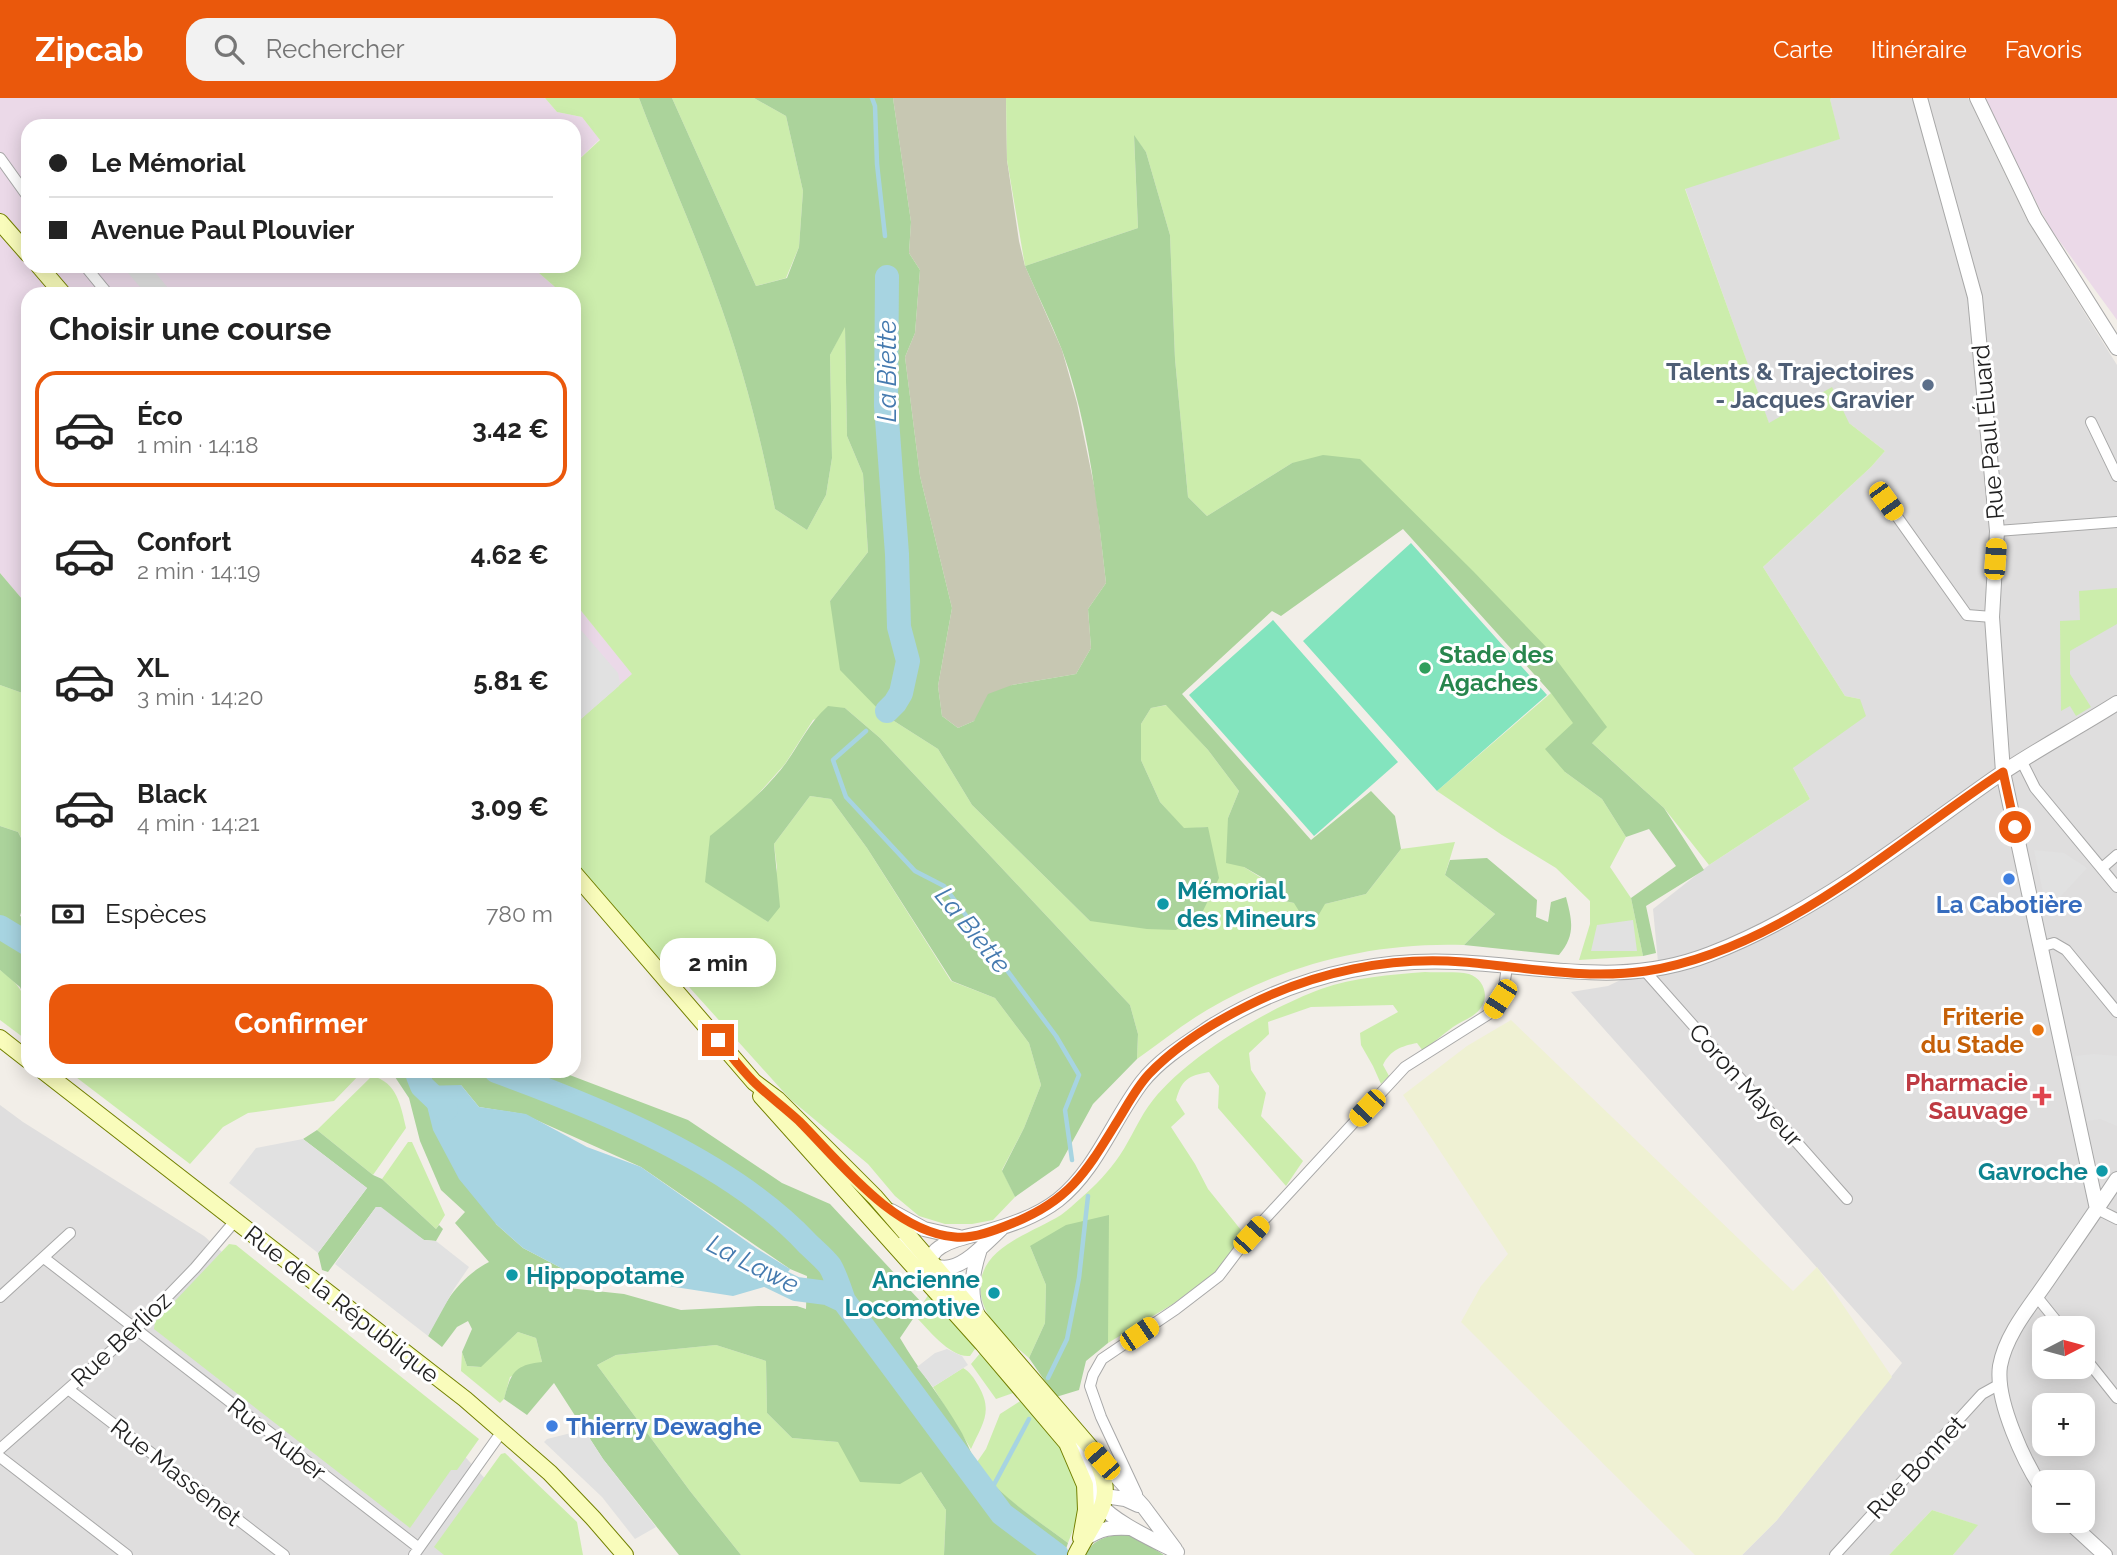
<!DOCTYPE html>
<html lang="fr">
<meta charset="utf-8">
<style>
body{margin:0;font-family:Raleway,sans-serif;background:#f2f2f2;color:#222;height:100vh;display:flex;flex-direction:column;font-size:26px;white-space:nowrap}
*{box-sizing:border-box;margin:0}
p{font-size:23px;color:#767676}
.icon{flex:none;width:38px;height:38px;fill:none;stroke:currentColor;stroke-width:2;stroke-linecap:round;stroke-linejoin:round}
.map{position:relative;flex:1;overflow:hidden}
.side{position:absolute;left:21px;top:189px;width:560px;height:791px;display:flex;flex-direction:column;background:#fff;border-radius:21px;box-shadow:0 4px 18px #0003}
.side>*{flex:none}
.top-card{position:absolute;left:21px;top:21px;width:560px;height:154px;border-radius:21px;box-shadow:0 4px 18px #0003;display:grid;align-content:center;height:154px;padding:0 28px;background:#fff}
.needle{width:46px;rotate:84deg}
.tools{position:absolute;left:2032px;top:1218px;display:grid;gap:14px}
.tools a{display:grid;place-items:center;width:63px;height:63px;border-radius:14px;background:#fff;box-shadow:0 4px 18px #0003;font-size:35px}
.end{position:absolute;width:32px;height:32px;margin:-16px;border:9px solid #ea580c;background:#fff;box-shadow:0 0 0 4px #fff}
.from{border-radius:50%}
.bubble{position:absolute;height:49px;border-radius:21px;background:#fff;box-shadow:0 4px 18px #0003;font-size:23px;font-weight:700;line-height:49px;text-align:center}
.car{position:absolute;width:21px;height:42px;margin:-21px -10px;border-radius:9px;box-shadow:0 0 5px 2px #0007;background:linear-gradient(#f5c518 24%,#345 0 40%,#f5c518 0 76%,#345 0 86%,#f5c518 0)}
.top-card b{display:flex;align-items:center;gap:24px;height:66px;font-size:26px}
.top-card b+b{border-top:2px solid #e0e0e0}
.top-card i{width:18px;height:18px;background:#222}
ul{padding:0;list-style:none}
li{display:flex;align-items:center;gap:21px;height:116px;margin:0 14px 10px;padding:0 14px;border:4px solid transparent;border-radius:21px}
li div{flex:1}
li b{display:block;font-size:26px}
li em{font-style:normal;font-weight:700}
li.current{border-color:#ea580c}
li>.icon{width:63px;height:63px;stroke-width:1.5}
h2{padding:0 28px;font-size:32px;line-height:84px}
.pay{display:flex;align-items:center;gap:18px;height:77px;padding:0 28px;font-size:26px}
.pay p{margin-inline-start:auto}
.action{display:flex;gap:14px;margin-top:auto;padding:14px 28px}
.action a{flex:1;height:80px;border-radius:21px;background:#ea580c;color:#fff;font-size:28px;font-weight:700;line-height:80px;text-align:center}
header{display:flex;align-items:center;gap:42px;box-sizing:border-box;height:98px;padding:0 35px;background:#ea580c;color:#fff}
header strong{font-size:33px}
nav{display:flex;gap:38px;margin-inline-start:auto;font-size:24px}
.search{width:490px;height:63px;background:#f2f2f2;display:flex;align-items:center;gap:18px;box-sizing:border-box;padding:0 24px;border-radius:21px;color:#767676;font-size:26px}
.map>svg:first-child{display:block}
.residential{fill:#dfdede;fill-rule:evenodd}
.industrial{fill:#ebd9e8}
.construction{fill:#c7c7b2}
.farmland{fill:#eff1d3}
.grass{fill:#ccedac}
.forest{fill:#abd39b;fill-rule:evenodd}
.pitch{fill:#83e4be}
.parking{fill:#e1e1e1}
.water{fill:#a7d4e1}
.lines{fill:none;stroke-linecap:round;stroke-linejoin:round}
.stream{stroke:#a7d4e1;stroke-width:4.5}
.river{stroke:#a7d4e1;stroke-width:24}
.minor-casing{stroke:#a8a8a8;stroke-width:12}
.tertiary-casing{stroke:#a8a8a8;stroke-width:16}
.secondary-casing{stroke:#738100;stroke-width:18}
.minor{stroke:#fff;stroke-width:10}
.tertiary{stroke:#fff;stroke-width:14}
.secondary{stroke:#f9fcbb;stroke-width:16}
.route{stroke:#ea580c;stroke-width:9}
.service-dot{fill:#5c6f8a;stroke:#fff;stroke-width:2.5}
.leisure-dot{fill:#2e9e5b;stroke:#fff;stroke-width:2.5}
.shop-dot{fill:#3f7fe0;stroke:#fff;stroke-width:2.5}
.culture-dot{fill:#0f9aa8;stroke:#fff;stroke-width:2.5}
.food-dot{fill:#e8710a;stroke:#fff;stroke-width:2.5}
.health-dot{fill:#e0444e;stroke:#fff;stroke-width:2.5}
.labels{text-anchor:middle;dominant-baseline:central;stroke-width:6;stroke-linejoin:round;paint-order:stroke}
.service-label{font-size:24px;font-weight:bold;fill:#4e5e75;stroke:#fff;text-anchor:end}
.street-label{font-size:24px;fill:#212121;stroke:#fff}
.leisure-label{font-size:24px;font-weight:bold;fill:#27864d;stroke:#fff;text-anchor:start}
.culture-label{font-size:24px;font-weight:bold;fill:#0d838f;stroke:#fff;text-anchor:start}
.shop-label{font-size:24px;font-weight:bold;fill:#366cbe;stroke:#fff}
.food-label{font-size:24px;font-weight:bold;fill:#c56008;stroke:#fff;text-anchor:end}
.health-label{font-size:24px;font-weight:bold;fill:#be3a42;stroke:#fff;text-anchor:end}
.water-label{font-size:26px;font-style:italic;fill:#457aaf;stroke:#fff}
</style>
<header>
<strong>Zipcab</strong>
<div class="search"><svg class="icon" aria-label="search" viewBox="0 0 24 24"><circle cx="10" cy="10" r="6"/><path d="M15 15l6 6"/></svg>Rechercher</div>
<nav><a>Carte</a><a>Itinéraire</a><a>Favoris</a></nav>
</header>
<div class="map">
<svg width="2117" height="1457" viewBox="0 0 2117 1457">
<rect width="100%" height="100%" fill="#f2eee8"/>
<path class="residential" d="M1832,0H1968L2027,122L2117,267V1457H1953L1977,1427L1932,1412L1889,1457H1742L1777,1422L1902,1265L1571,894L1608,888L1658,864L1653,811L1709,767L1810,701L1793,670L1860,601L1845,598L1763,469L1871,369L1885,353L1849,325L1769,326L1685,90L1839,41L1830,1ZM2044,1230H2082V1269H2044ZM2044,1307H2082V1346H2044ZM2044,1384H2082V1423H2044Z
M0,1007L23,1024L204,1138L248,1177L446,1338L535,1435L563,1457H0Z"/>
<path class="industrial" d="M0,0H545L557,14L582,19L600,41L574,66V28H28V168H531L563,196H28V508L0,475Z
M1981,0H2117V222L2050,130Z
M574,504L633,576L574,627Z"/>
<path class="construction" d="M893,0H1006L1007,62L1019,143L1025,168L1062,252L1077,305L1096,397L1106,485L1088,511L1091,550L1076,576L1012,587L974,623L958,630L942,618L938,588L952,510L920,378L905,259L915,235L920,172L909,155L911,124Z"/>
<path class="farmland" d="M1511,922L1793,1193L1817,1169L1892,1279L1777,1422L1742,1457H1695L1461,1224L1481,1188L1508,1156L1403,997L1467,948Z"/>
<path class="grass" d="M545,0H639C663,64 691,125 714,189C741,261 760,336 775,411L807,432L826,397L832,360L830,257L845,227L847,338L863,376L868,454L830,503L883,616L938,651L972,707L1090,823L1208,729L1184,731L1160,704L1141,662V626L1151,610L1167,607L1208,652L1239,693L1228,720L1244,769L1263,781L1270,800L1294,805L1325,806L1366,796L1401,751L1455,744L1445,777L1495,816L1464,847C1373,844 1286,866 1207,912C1183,926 1160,945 1137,961L1138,936L1130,907L880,640L845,610L813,622L785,666L752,703L741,806L768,824L777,770L774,746L810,698L831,701L867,750L951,883L995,900L1029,945L1041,987L1024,1030L1002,1072L1015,1099L993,1122L972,1126H945L919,1118L895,1098L868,1066L790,1001L671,869L650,852L574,763V627L632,576L574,504V221L580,216L574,209V196H563L531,168H574V66L600,42L582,19L557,14Z
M672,0H754L786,18L803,93L799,149L786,180L756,188Z
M1006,0H1832L1830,1L1840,41L1685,91L1769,325L1832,289L1849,325L1885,353L1871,369L1763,469L1845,598L1860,601L1866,618L1793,670L1810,701L1709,767L1664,710L1591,644L1359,361L1292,365L1207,418L1188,399L1175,261L1170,137L1146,54L1134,38L1138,130L1025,168L1007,62Z
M2117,490V526L2070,553V576L2091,609L2076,618L2070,608L2061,613L2060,523L2080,522L2079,493Z
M0,587L28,597V752L18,734L0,728Z
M1551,595L1574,625L1565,674L1602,701L1626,739L1610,769L1631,800L1643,858L1579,862L1590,826V803L1556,770L1502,737L1437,693Z
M0,872C30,893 28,909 28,943L0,922Z
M1425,874C1439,875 1456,873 1469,876C1484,881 1490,899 1480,911C1473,920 1461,923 1453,929C1442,937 1433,945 1423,953L1417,945C1402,948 1390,952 1383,967L1389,978L1381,986L1373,968L1361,947L1360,935L1398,914L1393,907L1311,909L1268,924L1269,936L1249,955L1251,972L1266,995L1261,1018L1303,1063L1286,1088L1218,1010L1219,988L1209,974C1188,978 1182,981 1176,1002L1185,1016L1171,1029L1195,1066L1208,1091L1245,1137L1217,1173L1173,1206L1108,1245L1106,1198L1030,1148L1046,1187L1045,1225L1029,1260C1006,1240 976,1216 981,1182C987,1147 1034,1134 1061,1117C1068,1112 1074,1106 1081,1100C1096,1087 1109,1073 1120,1057C1132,1039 1140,1018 1153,1002C1189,957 1267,911 1321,891C1354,879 1390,877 1425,874Z
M68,973H363L334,1003L248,1015L223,1029L190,1066Z
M372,978C397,984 401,1008 406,1030L373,1077L317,1032Z
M408,1044H412L445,1117L436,1131L382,1081Z
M229,1146L236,1147L479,1341L457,1372H451L410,1430L154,1231L155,1224Z
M930,1194L977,1248L970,1258C950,1260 928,1231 915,1218Z
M518,1234L536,1240L542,1264L510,1279L504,1301L500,1305L461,1273L462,1254L467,1268L480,1269Z
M716,1247L766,1263L767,1315L792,1340L839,1344L921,1374L946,1412L944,1457H741L690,1393L597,1267L616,1257Z
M982,1253L1016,1294L996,1301L971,1266Z
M963,1270C970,1274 974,1280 978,1287C994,1314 982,1326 971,1351L933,1289Z
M1022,1302C1045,1329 1076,1359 1079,1396C1081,1413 1074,1429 1068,1445C1039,1423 994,1396 977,1364L986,1351L1000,1316Z
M505,1355L577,1424L583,1457H444L434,1449L501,1356Z
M1932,1412L1978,1427L1953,1457H1889Z"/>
<path class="forest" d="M639,0H672L756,188L787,180L799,149L803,93L786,18L754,0H893L911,124L909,155L920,172L915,235L905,259L920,378L952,510L938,588L942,618L958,630L974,623L988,596L1012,587L1076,576L1091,550L1088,511L1106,485C1097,407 1089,326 1062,252C1051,224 1037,196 1025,168L1138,130L1134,37L1146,54L1170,137L1175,261L1188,399L1207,418L1292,365L1323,357L1360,361L1473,473L1549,552L1607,629L1592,645L1664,710L1704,772L1646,808L1656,855L1643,858L1631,800L1676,768L1649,731L1626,739L1602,701L1565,674L1545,651L1573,625L1551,595L1403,431L1281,518L1272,513L1182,596L1311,742L1371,693L1395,718L1401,751L1366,796L1325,806L1318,818H1302L1294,805L1270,800L1263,780L1244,769L1226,765L1228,720L1239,693L1208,652L1166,607L1151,610L1141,626V662L1160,704L1184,730L1208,729L1219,780L1201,817L1176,832L1147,831L1090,823L972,707L938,651L883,616L840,572L830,503L868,454L863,376L847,338L845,229L830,257L832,360L826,397L807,432L775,411C760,336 741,261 714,189C691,125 663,64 639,0Z
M0,475L28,508V597L0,587Z
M828,608L845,610L880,640L1130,907L1138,936L1137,961L1093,1006L1059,1068L1015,1099L1002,1073L1024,1030L1041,987L1029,945L995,900L952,883L867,750L831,701L810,698L774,746L780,809L768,824L705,784L710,738C737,716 765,693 786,665C801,644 808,626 828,608Z
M0,728L18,734C34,763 29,788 20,818L28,822V907L20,889L0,872Z
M1487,760L1537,802L1536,819L1548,824L1551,804L1566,799C1572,822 1576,837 1559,857L1464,847L1495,816L1445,777L1450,762Z
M396,973H559L688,1022L782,1085L830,1106L923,1206L900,1240C918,1271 941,1299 959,1330C968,1344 973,1364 985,1377C1008,1404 1040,1424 1068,1445L1064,1457H944L946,1412L921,1374L900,1386L860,1384L838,1344L792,1340L767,1315L766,1263L716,1247L616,1257L597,1267L690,1393L741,1457H679L603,1361L554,1285L527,1317L504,1301C511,1275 514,1267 542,1264L536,1240L518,1234L481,1269L467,1268L462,1254L472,1231L468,1223L457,1229L442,1249L428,1238C443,1207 458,1180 489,1164L455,1125L465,1114L441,1092L420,1043L409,1000L395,979ZM461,987L479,1009L523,1016L641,1069L790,1171L807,1178L806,1211L797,1208H758L681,1212L624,1196L559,1189L565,1172L523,1150L496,1126Z
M317,1032L373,1077L382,1081L436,1131L439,1127L443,1131L436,1143L424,1142L376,1109L328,1174L322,1172L318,1155L367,1090L303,1041Z
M1109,1117L1108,1245L1086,1263L1079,1292L1056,1299L1029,1260L1045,1225L1046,1187L1030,1148L1066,1127Z
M1118,1436L1132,1437L1164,1457H1085C1093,1442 1103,1440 1118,1436Z"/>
<path class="pitch" d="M1411,445L1547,597L1437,693L1303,543Z
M1273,522L1398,664L1314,738L1189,597Z"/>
<path class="parking" d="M122,168H150L173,196H146Z
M574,524L618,575L620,585L619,588L574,627Z
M2034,752L2064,755L2087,770L2047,813Z
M1633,822L1637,853H1591L1597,827Z
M2094,956L2117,958V1028L2100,1021L2087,1023L2075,958Z
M303,1041L367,1090L318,1155L229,1085L256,1050Z
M376,1109H381L424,1142L436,1143L469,1169L454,1191L428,1238L335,1166Z
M947,1251L962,1258L968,1267L933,1289L917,1269L935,1255Z
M581,1327L603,1361L656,1429L635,1441L602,1399L544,1344L547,1341L571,1335Z"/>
<path class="water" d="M461,987L479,1009L526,1016L587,1049L641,1069L756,1150L790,1171L781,1184L733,1198L565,1172L523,1150L496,1126L459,1081L433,1032L422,988Z"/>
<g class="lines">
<path class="stream" d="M872,0L875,8L877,66L885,138
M866,633L833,662L846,699L915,773L944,788L1056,938L1079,977L1065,1012L1072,1062
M1048,1280L1067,1241L1079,1180L1088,1098
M989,1396L1029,1321"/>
<path class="river" d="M887,613L895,605L901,595L908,563L899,529L897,456L886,308L887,179
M0,829L28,846
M496,973C600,1011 730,1063 807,1145C814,1152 824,1160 830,1168C836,1178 840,1192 844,1203
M418,978L422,988L446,1011
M755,1167L769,1178L796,1191L827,1195L844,1203L1002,1416L1057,1457"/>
<g class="minor-casing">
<path id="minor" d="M0,60L28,99
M85,168L108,196
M2091,324L2117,378
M1886,403L1967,517L1992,519
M1997,433L2117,424
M2022,664L2035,690L2117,789
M2102,770L2117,757
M2040,849L2054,845L2066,852L2117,914
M1645,873L1847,1101
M2097,1111L2117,1121
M44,1160L419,1450
M0,1199L70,1135
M2037,1199L2062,1230
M2082,1256L2117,1300
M68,1291L284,1457
M0,1351L135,1232L195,1170L235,1123
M0,1359L127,1457
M1137,1396L1101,1319L1090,1288L1093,1277L1102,1261L1176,1211L1219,1178L1250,1137L1405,969L1492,914L1504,889L1507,869
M414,1457L503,1332
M1835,1457L1982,1296L2000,1286"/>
</g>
<g class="tertiary-casing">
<path id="tertiary" d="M1920,0L1975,199L1997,433L1992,519L2003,674L2097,1111
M1977,0L2035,120L2117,250
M891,1113L924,1131L959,1139
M903,1146C945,1191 966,1164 1001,1131
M928,1170C929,1160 933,1153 942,1148C953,1141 969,1138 982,1135C1008,1128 1036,1119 1058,1102C1096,1072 1113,1022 1142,984C1160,961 1188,944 1212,928C1287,882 1369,860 1456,864C1545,868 1623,890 1710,856C1814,816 1902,745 1993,681C2032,654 2076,631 2117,605
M978,1217C968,1195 973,1172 980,1151
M1064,1335C1079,1346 1087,1361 1092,1380C1094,1389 1094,1398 1099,1405C1113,1424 1156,1443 1177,1454
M1096,1356L1143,1408L1175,1451
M2044,1394C2025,1366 1995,1303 2000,1268C2006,1235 2032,1206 2050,1179C2073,1146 2095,1114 2117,1081
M1095,1405L1105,1398L1125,1401L1138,1407
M2068,1423L2105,1457
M1085,1441C1101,1430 1112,1429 1130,1430"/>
</g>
<g class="secondary-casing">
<path id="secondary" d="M0,124L28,156
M39,168L63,196
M574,775L754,984L778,1002L875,1099L1090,1349C1120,1401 1099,1412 1076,1457
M0,940L28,962
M43,973L465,1301L550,1375L593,1420L625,1457
M761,998L983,1246L1067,1345L1085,1387L1086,1412L1081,1440"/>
</g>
<use href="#minor" class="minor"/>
<use href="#tertiary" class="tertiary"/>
<use href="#secondary" class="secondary"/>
</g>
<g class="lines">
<path class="route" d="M718,942C730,956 740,970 753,983C767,997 784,1009 799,1023C840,1064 893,1134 955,1139C973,1141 996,1132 1013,1125C1068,1103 1085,1076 1115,1027C1126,1010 1135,991 1149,976C1176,948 1214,924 1249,907C1315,874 1390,858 1463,864C1524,869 1585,882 1646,873C1783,851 1890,748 2003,674L2015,729"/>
</g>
<circle class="service-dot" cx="1928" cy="287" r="7"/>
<circle class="leisure-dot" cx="1425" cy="570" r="7"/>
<g class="shop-dot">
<circle cx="2009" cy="781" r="7"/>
<circle cx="552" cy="1328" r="7"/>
</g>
<g class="culture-dot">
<circle cx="1163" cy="806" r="7"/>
<circle cx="2102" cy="1073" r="7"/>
<circle cx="512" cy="1177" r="7"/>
<circle cx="994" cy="1195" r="7"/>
</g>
<circle class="food-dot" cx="2038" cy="932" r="7"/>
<path class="health-dot" d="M2038.5 987.5h7v7h7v7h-7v7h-7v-7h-7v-7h7z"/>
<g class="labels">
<g class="service-label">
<text x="1914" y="273">Talents &amp; Trajectoires<tspan x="1914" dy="28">- Jacques Gravier</tspan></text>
</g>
<g class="street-label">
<text transform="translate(1988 334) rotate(-95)">Rue Paul Éluard</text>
<text transform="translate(1746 987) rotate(48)">Coron Mayeur</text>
<text transform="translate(342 1206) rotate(38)">Rue de la République</text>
<text transform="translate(121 1241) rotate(-43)">Rue Berlioz</text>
<text transform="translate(277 1341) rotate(38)">Rue Auber</text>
<text transform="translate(1916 1369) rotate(-47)">Rue Bonnet</text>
<text transform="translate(176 1374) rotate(38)">Rue Massenet</text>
</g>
<g class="leisure-label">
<text x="1439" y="556">Stade des<tspan x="1439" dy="28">Agaches</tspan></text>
</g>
<g class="culture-label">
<text x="1177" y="792">Mémorial<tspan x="1177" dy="28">des Mineurs</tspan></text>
<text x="2088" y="1073" text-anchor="end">Gavroche</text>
<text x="526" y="1177">Hippopotame</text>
<text x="980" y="1181" text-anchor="end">Ancienne<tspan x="980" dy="28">Locomotive</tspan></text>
</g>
<g class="shop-label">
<text x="2009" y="806">La Cabotière</text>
<text x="566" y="1328" text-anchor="start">Thierry Dewaghe</text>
</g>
<g class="food-label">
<text x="2024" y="918">Friterie<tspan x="2024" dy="28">du Stade</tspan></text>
</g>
<g class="health-label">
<text x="2028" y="984">Pharmacie<tspan x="2028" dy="28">Sauvage</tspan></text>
</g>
<g class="water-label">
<text transform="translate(887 273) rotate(-90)">La Biette</text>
<text transform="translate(973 832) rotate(51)">La Biette</text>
<text transform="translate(753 1166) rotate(27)">La Lawe</text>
</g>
</g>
</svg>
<div class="tools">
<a><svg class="needle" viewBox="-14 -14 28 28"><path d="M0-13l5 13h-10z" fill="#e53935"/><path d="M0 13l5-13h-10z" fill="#767676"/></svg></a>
<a>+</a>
<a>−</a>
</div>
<i class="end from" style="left:2015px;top:729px"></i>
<i class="end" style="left:718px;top:942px"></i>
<div class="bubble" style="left:660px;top:840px;width:116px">2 min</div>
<i class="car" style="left:1886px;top:403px;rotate:144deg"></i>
<i class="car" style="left:1995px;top:461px;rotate:4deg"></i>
<i class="car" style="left:1500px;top:901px;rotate:213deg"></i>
<i class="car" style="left:1367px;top:1010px;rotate:223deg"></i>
<i class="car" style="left:1251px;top:1137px;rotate:42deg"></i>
<i class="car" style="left:1139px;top:1236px;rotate:56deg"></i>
<i class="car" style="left:1102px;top:1363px;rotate:319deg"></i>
<div class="top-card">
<b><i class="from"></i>Le Mémorial</b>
<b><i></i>Avenue Paul Plouvier</b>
</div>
<section class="side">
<h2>Choisir une course</h2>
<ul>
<li class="current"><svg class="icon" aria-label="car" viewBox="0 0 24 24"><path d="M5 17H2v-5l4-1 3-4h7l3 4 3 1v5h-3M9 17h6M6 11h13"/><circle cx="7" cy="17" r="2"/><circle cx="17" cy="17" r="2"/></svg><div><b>Éco</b><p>1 min · 14:18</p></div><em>3.42 €</em></li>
<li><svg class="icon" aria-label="car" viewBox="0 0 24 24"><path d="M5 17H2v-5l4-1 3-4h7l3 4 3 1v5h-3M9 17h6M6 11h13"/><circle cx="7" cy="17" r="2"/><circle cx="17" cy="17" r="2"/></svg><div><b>Confort</b><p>2 min · 14:19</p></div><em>4.62 €</em></li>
<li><svg class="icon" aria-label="car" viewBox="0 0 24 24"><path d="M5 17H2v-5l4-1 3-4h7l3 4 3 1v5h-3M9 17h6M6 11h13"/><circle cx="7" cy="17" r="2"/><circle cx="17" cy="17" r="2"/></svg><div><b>XL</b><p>3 min · 14:20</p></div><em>5.81 €</em></li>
<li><svg class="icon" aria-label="car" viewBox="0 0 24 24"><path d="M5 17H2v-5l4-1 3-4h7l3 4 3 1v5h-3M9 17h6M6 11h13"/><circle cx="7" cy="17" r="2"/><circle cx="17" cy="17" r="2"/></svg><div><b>Black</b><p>4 min · 14:21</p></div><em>3.09 €</em></li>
</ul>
<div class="pay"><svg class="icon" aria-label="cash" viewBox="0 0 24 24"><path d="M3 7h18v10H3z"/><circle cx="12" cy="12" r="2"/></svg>Espèces<p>780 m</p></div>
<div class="action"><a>Confirmer</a></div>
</section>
</div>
